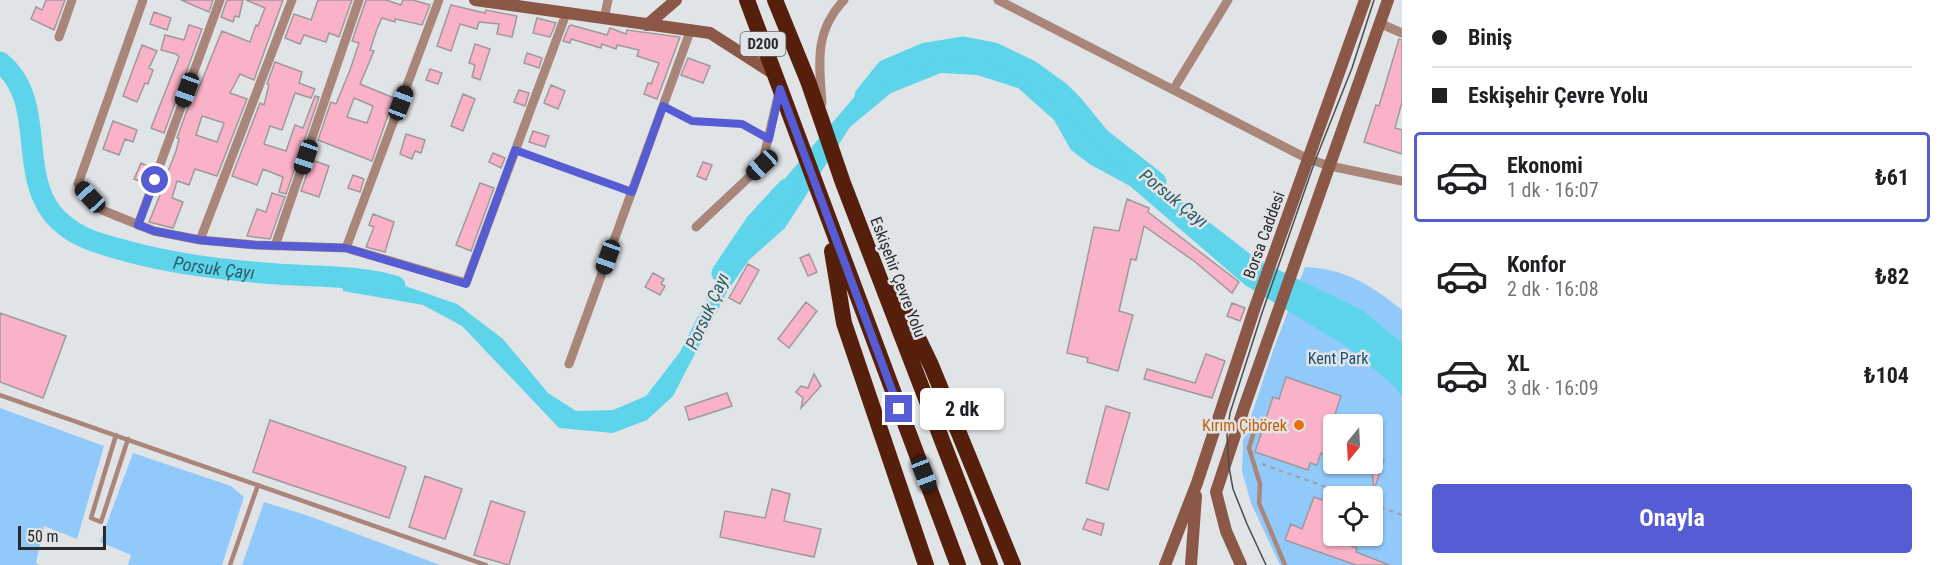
<!DOCTYPE html>
<html lang="tr">
<meta charset="utf-8">
<style>
body{margin:0;font-family:"Roboto Condensed",sans-serif;background:#f2f2f2;color:#202124;height:100vh;display:flex;flex-direction:column;font-size:22px;white-space:nowrap}
*{box-sizing:border-box;margin:0}
p{font-size:20px;color:#757577}
.icon{flex:none;width:33px;height:33px;fill:none;stroke:currentColor;stroke-width:2;stroke-linecap:round;stroke-linejoin:round}
.map{position:relative;flex:1;overflow:hidden}
.side{display:flex;flex-direction:column;background:#fff;width:540px}
.side>*{flex:none}
.banner{display:grid;align-content:center;height:132px;padding:0 30px;background:#fff}
.needle{width:39px;rotate:198deg}
.buttons{position:absolute;left:1323px;top:414px;display:grid;gap:12px}
.buttons a{display:grid;place-items:center;width:60px;height:60px;border-radius:6px;background:#fff;box-shadow:0 2px 4px #0004;font-size:30px}
.scale{position:absolute;left:18px;bottom:15px;width:88px;box-sizing:border-box;padding-left:6px;border:3px solid #292a2b;border-top:0;font-size:16px;line-height:21px;white-space:nowrap;color:#292a2b;-webkit-text-stroke:4px #e1e4e7;paint-order:stroke}
.end{position:absolute;width:27px;height:27px;margin:-14px;border:8px solid #565cd3;background:#fff;box-shadow:0 0 0 3px #fff}
.from{border-radius:50%}
.bubble{position:absolute;height:42px;border-radius:6px;background:#fff;box-shadow:0 2px 4px #0004;font-size:20px;font-weight:700;line-height:42px;text-align:center}
.car{position:absolute;width:18px;height:36px;margin:-18px -9px;border-radius:8px;box-shadow:0 0 4px 2px #0007;background:linear-gradient(#222 24%,#8ab4d8 0 40%,#222 0 76%,#8ab4d8 0 86%,#222 0)}
.banner b{display:flex;align-items:center;gap:21px;height:57px;font-size:22px}
.banner b+b{border-top:2px solid #e0e0e0}
.banner i{width:15px;height:15px;background:#202124}
ul{padding:0;list-style:none}
li{display:flex;align-items:center;gap:18px;height:90px;margin:0 12px 9px;padding:0 18px;border:3px solid transparent;border-radius:6px}
li div{flex:1}
li b{display:block;font-size:22px}
li em{font-style:normal;font-weight:700}
li.active{border-color:#565cd3}
li>.icon{width:54px;height:54px;stroke-width:1.5}
.button{display:flex;gap:12px;margin-top:auto;padding:12px 30px}
.button a{flex:1;height:69px;border-radius:6px;background:#565cd3;color:#fff;font-size:24px;font-weight:700;line-height:69px;text-align:center}
main{display:flex;flex:1;min-height:0}
.map>svg:first-child{display:block}
.green{fill:#91c9fb;fill-rule:evenodd}
.water{fill:#5ed4eb}
.lines{fill:none;stroke-linecap:round;stroke-linejoin:round}
.river{stroke:#5ed4eb;stroke-width:21}
.building{fill:#fab2c8;stroke:#9e9a9b;stroke-width:1.5;fill-rule:evenodd}
.path{stroke:#9c9fa1;stroke-width:2;stroke-dasharray:4.5 4.5;stroke-linecap:butt}
.lane{stroke:#aa8579;stroke-width:4.5}
.street{stroke:#aa8579;stroke-width:9}
.secondary{stroke:#8b5746;stroke-width:12}
.highway{stroke:#561f0b;stroke-width:16}
.tram{stroke:#4b4c4e;stroke-width:1.5}
.route{stroke:#565cd3;stroke-width:8}
.food-dot{fill:#e8710a;stroke:#e1e4e7;stroke-width:2}
.labels{text-anchor:middle;dominant-baseline:central;stroke-width:5;stroke-linejoin:round;paint-order:stroke}
.shield{fill:#e1e4e7;stroke:#606263;stroke-width:1.5}
.shield-label{font-size:15px;font-weight:bold;fill:#292a2b}
.street-label{font-size:16px;fill:#292a2b;stroke:#e1e4e7}
.park-label{font-size:16px;fill:#1e4f76;stroke:#e1e4e7}
.food-label{font-size:16px;fill:#c56008;stroke:#e1e4e7;text-anchor:end}
.water-label{font-size:18px;font-style:italic;fill:#2c5e68;stroke:#e1e4e7}
</style>
<main>
<div class="map">
<svg width="1402" height="565" viewBox="0 0 1402 565">
<rect width="100%" height="100%" fill="#e1e4e7"/>
<path class="green" d="M1305,267C1346,269 1371,285 1402,310V565H1280L1251,503L1242,471L1243,440L1274,348ZM1334,424H1372V464H1334ZM1334,496H1372V536H1334Z
M0,408L104,446L77,539L44,526L36,563L40,565H0Z
M133,453L231,486L244,497L222,565H128L131,555L100,542Z
M264,502L309,516L440,565H242Z"/>
<path class="water" d="M989,52L1070,99L1098,147L1138,167L1258,260L1362,310L1402,343V396L1392,384L1349,348L1245,285L1130,186L1091,165L1071,150L1054,120L1018,88L977,75L941,73L891,93L850,127L785,228L749,260L728,290L673,396L647,420L613,433L559,428L462,326L423,305L343,291L341,278L391,281L457,304L503,339L548,393L576,411L613,410L646,396L680,352L728,257L757,230L782,182L867,82L905,62L958,53Z"/>
<g class="lines">
<g class="river">
<path id="s1" d="M0,62C47,100 18,169 52,213C70,235 93,242 119,249C171,264 224,270 277,274C317,277 356,275 395,286"/>
<path d="M865,96L886,70L926,53L963,47L994,53L1031,71L1060,92L1074,106L1100,138L1156,182"/>
<path d="M722,273L755,224L787,189"/>
</g>
</g>
<path class="building" d="M46,0H65L54,30L31,19L36,7L42,10Z
M181,0H213L209,12Z
M227,0H243L239,17L235,16L233,22L221,17Z
M246,0H283L254,80L240,74L230,93L247,99L217,176L195,169L189,185L177,181L172,198L183,202L173,228L149,222L162,190L158,189L164,173L167,174L176,151L179,139L177,138L193,94L196,95L222,31L250,42L256,25L258,26L265,8ZM202,116L224,123L217,142L196,135Z
M318,0H352L339,37L329,33L326,42L304,35L300,44L285,38L294,14L311,20Z
M366,0H386L401,5L403,0H413L430,5L422,25L395,19V22L382,18L377,29L370,50L374,51L360,84L394,98L372,161L318,140L331,102L336,104L350,70L359,43L352,41ZM354,98L373,106L367,123L347,117Z
M451,5L485,13L486,10L517,16L512,37L497,34L499,24L479,22L477,29L460,24L451,51L437,46Z
M154,12L171,18L167,30L150,24Z
M537,18L556,23L550,37L533,33Z
M189,25L202,29L164,133L151,128L179,57L176,54L161,50L165,35L184,40Z
M571,25L607,35L610,28L626,34L627,30L680,37L657,99L644,94L648,83L651,84L659,63L637,56L639,50L617,45L616,49L602,44L601,48L571,39L570,43L563,41L569,26Z
M1399,39L1402,40V102L1395,128L1402,130V154L1364,142L1376,105L1379,106Z
M475,44L490,49L480,80L472,77L475,65L469,63Z
M142,45L157,51L149,68L153,70L148,84L145,83L137,102L123,96Z
M527,53L542,58L539,68L524,63Z
M688,58L710,66L703,83L681,75Z
M275,62L302,72L299,83L315,89L311,98L295,93L282,130L270,126L264,144L286,151L295,125L303,128L315,96L319,97L286,194L279,192L283,177L263,169L257,185L232,176L260,103L264,105L269,85L267,84Z
M430,69L442,73L438,84L426,80Z
M551,85L565,91L558,109L544,103Z
M519,90L529,93L525,106L514,102Z
M463,94L475,99L463,131L451,126Z
M113,121L137,130L133,142L125,139L119,155L103,149Z
M533,131L549,136L545,147L529,142Z
M406,134L425,140L421,153L415,151L412,159L400,154Z
M493,153L505,158L501,168L489,162Z
M312,160L329,166L319,197L301,191Z
M703,162L712,165L706,180L697,176Z
M141,163L152,168L146,184L134,179Z
M353,175L364,179L360,192L348,188Z
M480,183L494,188L471,251L456,245Z
M272,193L285,197L270,239L247,236L257,209L266,212Z
M1127,199L1149,208L1148,212L1239,282L1232,293L1194,261L1144,226L1136,260L1131,259L1119,311L1133,315L1118,371L1087,362L1088,358L1067,353L1094,227L1119,231Z
M373,214L394,222L385,252L366,247L374,227L369,225Z
M809,254L817,272L808,276L800,258Z
M748,264L759,270L740,304L729,298Z
M653,273L664,279L661,284L665,286L660,295L645,287Z
M806,302L817,311L789,348L778,339Z
M1232,303L1245,308L1240,321L1227,316Z
M0,313L66,336L43,398L0,382Z
M1206,354L1225,361L1212,398L1144,379L1147,369L1195,383Z
M814,374L821,386L801,408L803,398L796,392L801,386L808,388Z
M1286,377L1341,396L1334,417V457L1321,453L1317,465L1310,463L1308,470L1255,452L1273,397L1279,399Z
M727,393L732,406L689,420L685,407Z
M1106,406L1130,413L1108,490L1086,483Z
M270,420L406,467L389,518L253,472Z
M1372,456L1384,460L1374,490L1372,471L1355,465L1372,464Z
M425,476L462,489L445,539L409,527Z
M772,489L790,494L784,521L821,529L814,557L720,537L725,511L765,518Z
M1314,497L1334,504V540L1357,548L1356,552L1389,565H1356L1285,540L1291,524L1302,529Z
M491,501L525,512L509,565L474,555Z
M1087,519L1104,524L1101,535L1083,529Z"/>
<g class="lines">
<path class="path" d="M1262,464L1351,496
M1372,504L1402,515"/>
<path class="lane" d="M663,106L692,121L742,125L769,139
M516,150L632,192
M0,395L486,565
M1242,423L1255,428L1249,448L1260,484L1259,503L1285,565
M116,435L91,518L101,522L128,439
M230,565L258,485"/>
<path class="street" d="M143,0L78,184L102,210L154,231L200,240L255,245L346,248L439,0
M998,0L1308,159L1330,166L1402,181
M604,19L608,0
M1379,23L1402,33
M59,37L72,0
M1173,90L1228,0
M822,103C819,62 814,32 844,0
M138,225L220,0
M696,227L762,165L779,92
M200,240L292,0
M275,246L359,0
M346,248L466,283L566,14
M569,364L691,29"/>
<path class="secondary" d="M475,0L710,33L774,74
M647,25L676,0
M1165,565L1197,483L1254,310L1365,0
M1191,565L1196,496
M1241,565L1226,531L1216,492L1245,405L1388,0"/>
<path class="highway" d="M747,0L958,565
M775,0L808,81L843,183L990,565
M832,251L844,323L926,565
M893,286L931,365L1013,565"/>
<path class="tram" d="M1266,565L1247,524L1233,489L1229,467L1227,435L1230,413L1262,313L1315,161L1352,68L1374,0"/>
</g>
<g class="lines">
<path class="route" d="M155,180L138,225L154,231L200,240L255,245L346,248L466,284L515,150L632,192L663,106L692,121L742,124L769,139L780,89L899,409"/>
</g>
<circle class="food-dot" cx="1299" cy="425" r="6"/>
<g class="labels">
<rect class="shield" x="740.5" y="32" width="45" height="24" rx="4.5"/>
<g class="shield-label">
<text x="763" y="44">D200</text>
</g>
<g class="street-label">
<text transform="translate(1264 235) rotate(-70)">Borsa Caddesi</text>
<text transform="translate(898 277) rotate(69)">Eskişehir Çevre Yolu</text>
</g>
<g class="park-label">
<text x="1338" y="358">Kent Park</text>
</g>
<g class="food-label">
<text x="1287" y="425">Kırım Çibörek</text>
</g>
<g class="water-label">
<text transform="translate(1174 198) rotate(39)">Porsuk Çayı</text>
<text stroke="none"><textPath href="#s1" startOffset="338">Porsuk Çayı</textPath></text>
<text transform="translate(707 311) rotate(-66)">Porsuk Çayı</text>
</g>
</g>
</svg>
<div class="buttons">
<a><svg class="needle" viewBox="-14 -14 28 28"><path d="M0-13l5 13h-10z" fill="#e53935"/><path d="M0 13l5-13h-10z" fill="#757577"/></svg></a>
<a><svg class="icon" aria-label="locate" viewBox="0 0 24 24"><circle cx="12" cy="12" r="6"/><path d="M12 2v4M12 18v4M2 12h4M18 12h4"/></svg></a>
</div>
<div class="scale">50 m</div>
<i class="end from" style="left:155px;top:180px"></i>
<i class="end" style="left:899px;top:409px"></i>
<div class="bubble" style="left:920px;top:388px;width:84px">2 dk</div>
<i class="car" style="left:187px;top:90px;rotate:200deg"></i>
<i class="car" style="left:401px;top:103px;rotate:21deg"></i>
<i class="car" style="left:306px;top:157px;rotate:199deg"></i>
<i class="car" style="left:762px;top:165px;rotate:227deg"></i>
<i class="car" style="left:90px;top:197px;rotate:317deg"></i>
<i class="car" style="left:608px;top:257px;rotate:200deg"></i>
<i class="car" style="left:924px;top:474px;rotate:159deg"></i>
</div>
<section class="side">
<div class="banner">
<b><i class="from"></i>Biniş</b>
<b><i></i>Eskişehir Çevre Yolu</b>
</div>
<ul>
<li class="active"><svg class="icon" aria-label="car" viewBox="0 0 24 24"><path d="M5 17H2v-5l4-1 3-4h7l3 4 3 1v5h-3M9 17h6M6 11h13"/><circle cx="7" cy="17" r="2"/><circle cx="17" cy="17" r="2"/></svg><div><b>Ekonomi</b><p>1 dk · 16:07</p></div><em>₺61</em></li>
<li><svg class="icon" aria-label="car" viewBox="0 0 24 24"><path d="M5 17H2v-5l4-1 3-4h7l3 4 3 1v5h-3M9 17h6M6 11h13"/><circle cx="7" cy="17" r="2"/><circle cx="17" cy="17" r="2"/></svg><div><b>Konfor</b><p>2 dk · 16:08</p></div><em>₺82</em></li>
<li><svg class="icon" aria-label="car" viewBox="0 0 24 24"><path d="M5 17H2v-5l4-1 3-4h7l3 4 3 1v5h-3M9 17h6M6 11h13"/><circle cx="7" cy="17" r="2"/><circle cx="17" cy="17" r="2"/></svg><div><b>XL</b><p>3 dk · 16:09</p></div><em>₺104</em></li>
</ul>
<div class="button"><a>Onayla</a></div>
</section>
</main>
